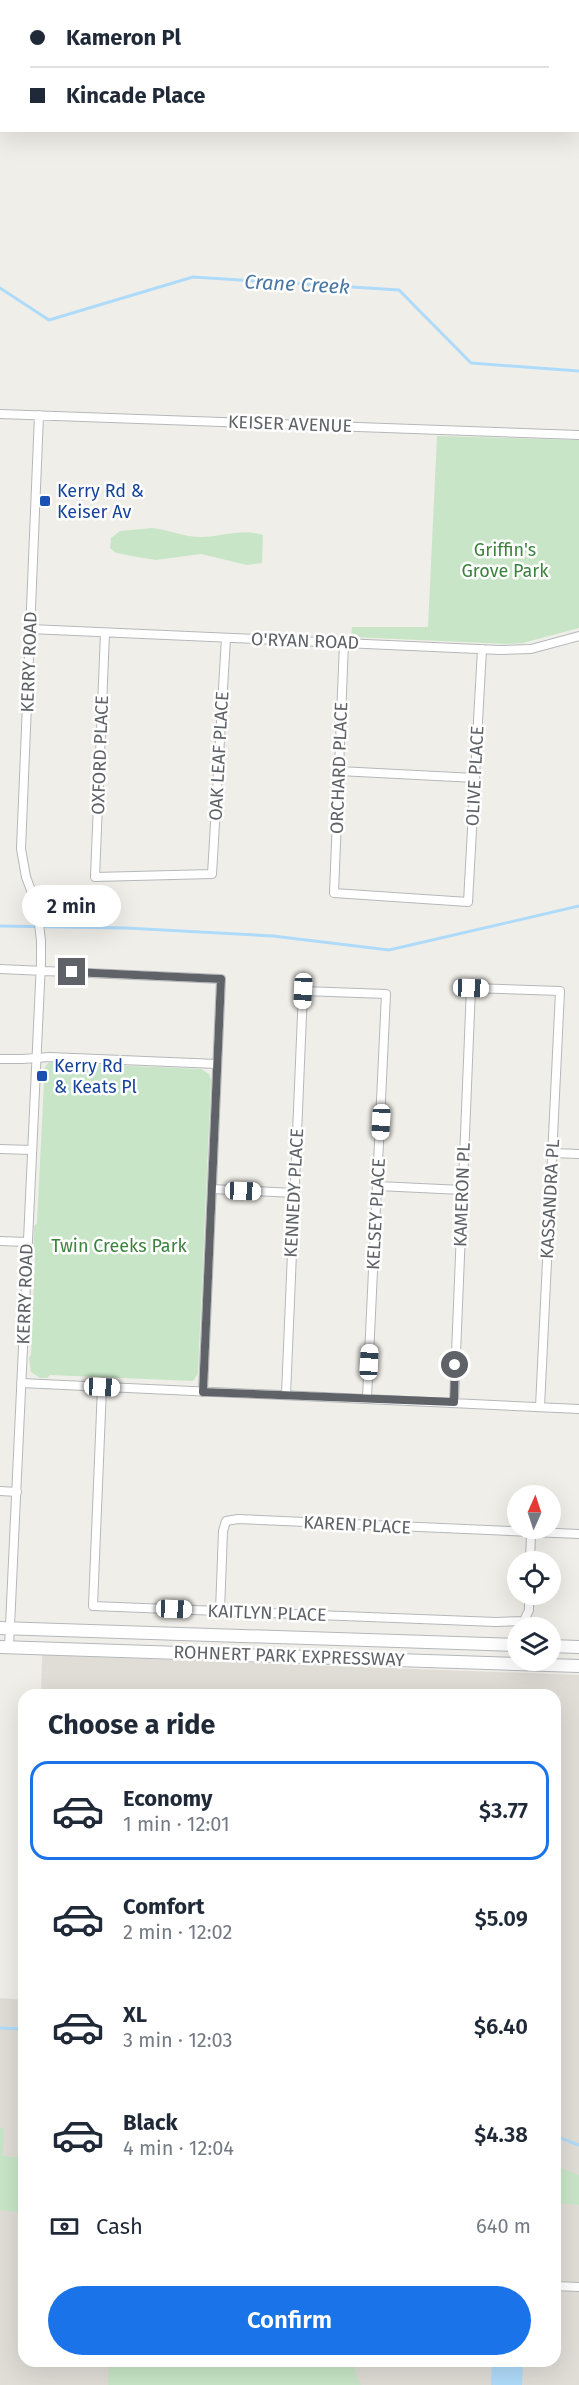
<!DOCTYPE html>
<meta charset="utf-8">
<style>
body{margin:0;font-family:"Fira Sans",sans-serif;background:#f2f2f3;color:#1f2937;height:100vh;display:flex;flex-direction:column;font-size:22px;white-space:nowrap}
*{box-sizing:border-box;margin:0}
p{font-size:20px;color:#747a83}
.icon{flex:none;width:33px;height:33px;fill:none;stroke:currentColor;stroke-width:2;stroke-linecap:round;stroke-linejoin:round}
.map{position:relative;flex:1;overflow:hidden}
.drawer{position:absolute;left:18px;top:1689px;width:543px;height:678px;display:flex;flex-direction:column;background:#fff;border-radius:18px;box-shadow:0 6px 24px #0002}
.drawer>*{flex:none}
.top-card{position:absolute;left:0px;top:0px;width:579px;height:132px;box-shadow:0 6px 24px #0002;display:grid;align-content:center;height:132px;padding:0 30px;background:#fff}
.needle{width:39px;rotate:3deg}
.buttons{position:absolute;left:507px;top:1485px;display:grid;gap:12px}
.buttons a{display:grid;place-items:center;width:54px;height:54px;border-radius:50%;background:#fff;box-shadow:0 6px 24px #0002;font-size:30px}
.end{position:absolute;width:27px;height:27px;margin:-14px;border:8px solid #5f6367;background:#fff;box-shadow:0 0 0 3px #fff}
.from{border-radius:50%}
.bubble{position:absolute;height:42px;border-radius:21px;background:#fff;box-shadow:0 6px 24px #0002;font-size:20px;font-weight:600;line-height:42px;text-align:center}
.car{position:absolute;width:18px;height:36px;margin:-18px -9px;border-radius:8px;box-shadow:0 0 4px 2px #0007;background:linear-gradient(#fff 24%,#345 0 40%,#fff 0 76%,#345 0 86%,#fff 0)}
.top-card b{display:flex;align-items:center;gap:21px;height:57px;font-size:22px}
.top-card b+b{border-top:2px solid #e0e1e3}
.top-card i{width:15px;height:15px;background:#1f2937}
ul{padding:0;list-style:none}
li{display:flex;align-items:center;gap:18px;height:99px;margin:0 12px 9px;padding:0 18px;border:3px solid transparent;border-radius:18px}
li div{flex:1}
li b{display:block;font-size:22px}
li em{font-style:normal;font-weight:600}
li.current{border-color:#1a73e8}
li>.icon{width:54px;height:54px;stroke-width:1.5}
h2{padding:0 30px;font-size:27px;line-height:72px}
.pay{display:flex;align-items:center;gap:15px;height:66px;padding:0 30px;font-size:22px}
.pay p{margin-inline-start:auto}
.action{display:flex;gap:12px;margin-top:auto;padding:12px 30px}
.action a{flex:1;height:69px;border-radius:36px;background:#1a73e8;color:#fff;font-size:24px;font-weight:600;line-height:69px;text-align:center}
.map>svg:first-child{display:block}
.education{fill:#e0ddd7}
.green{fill:#c8e6c7}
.water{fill:#afdbfa}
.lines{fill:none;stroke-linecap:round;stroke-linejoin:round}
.stream{stroke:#afdbfa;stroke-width:3}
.minor-casing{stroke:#b5b8bb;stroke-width:10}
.secondary-casing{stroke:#b4b7bb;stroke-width:14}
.minor{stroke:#fff;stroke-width:8}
.secondary{stroke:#fff;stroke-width:12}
.route{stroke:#5f6367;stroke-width:8}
.transit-dot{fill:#1a4fb4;stroke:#fff;stroke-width:2}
.labels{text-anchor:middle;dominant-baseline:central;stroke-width:5;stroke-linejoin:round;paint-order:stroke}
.street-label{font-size:18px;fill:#5f6367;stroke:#fff}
.transit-label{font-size:18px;fill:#164399;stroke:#fff;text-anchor:start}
.park-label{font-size:18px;fill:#3b823d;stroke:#fff}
.water-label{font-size:20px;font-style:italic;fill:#4877a3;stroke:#fff}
</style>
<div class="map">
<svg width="579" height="2385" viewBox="0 0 579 2385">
<rect width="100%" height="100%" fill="#f0eee8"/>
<path class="education" d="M42,1655L579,1675V2385H0V1998L24,2000V2361H555V1695H41Z"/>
<path class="green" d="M437,436L579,440V628L523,643L508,644L351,637L352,627H428Z
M153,528C169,530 185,537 201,537C222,537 242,528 263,535L262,563L247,565L201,554L156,560L143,558L116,553L110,548L111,538L120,531Z
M57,1061L61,1063L201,1069L209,1074L211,1080L198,1374L193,1381L50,1375L47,1378H40L31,1372L29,1358L31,1355L35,1260L33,1258L34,1226L37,1223L44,1082L41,1080V1073L48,1063Z
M0,2128H4L3,2156L24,2158V2213L0,2210Z
M555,2166L579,2175V2205L555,2203Z
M109,2361H356L355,2372L361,2385H108Z"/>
<path class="water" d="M492,2361H523L522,2385H491Z"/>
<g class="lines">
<path class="stream" d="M0,288L49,320L193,277L399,290L471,363L579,371
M0,926L126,928L273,936L389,950L579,906
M0,2028L24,2029
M555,2136L579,2145"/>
<g class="minor-casing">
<path id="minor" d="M0,414L579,435
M30,629L500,650L531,649L579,636
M105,633L95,877L212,874L226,638
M344,643L334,893L468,902L482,649
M339,771L475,778
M0,969L221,979L203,1392
M0,1059H22L50,1057L217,1064
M0,1149L31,1150
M553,1153L579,1154
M378,1186L462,1190
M212,1189L294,1193
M0,1241L27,1242
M21,1383L579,1409
M102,1387L93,1606L496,1622L524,1621L529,1610V1594
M286,1395L303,991L386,994L367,1398
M454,1402L471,988L560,991L540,1407
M0,1491L17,1492
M530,1562L531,1533
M220,1611L223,1531L226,1521L238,1519L579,1534
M9,1647L41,962V941L37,906L26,877L21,849L39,415
M555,2286L579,2287"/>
</g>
<g class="secondary-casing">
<path id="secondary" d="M0,1628L518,1645
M550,1646L579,1647
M0,1647L579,1666"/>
</g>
<use href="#minor" class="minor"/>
<use href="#secondary" class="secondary"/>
</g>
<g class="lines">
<path class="route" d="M72,972L221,979L203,1392L454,1402L455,1365"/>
</g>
<g class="transit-dot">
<rect x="39" y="495" width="12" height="12" rx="3"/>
<rect x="36" y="1070" width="12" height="12" rx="3"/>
</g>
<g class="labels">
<g class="street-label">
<text transform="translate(290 424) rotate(2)">KEISER AVENUE</text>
<text transform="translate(305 641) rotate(2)">O'RYAN ROAD</text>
<text transform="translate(29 662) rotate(-88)">KERRY ROAD</text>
<text transform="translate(100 755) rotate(-88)">OXFORD PLACE</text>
<text transform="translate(219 756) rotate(-87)">OAK LEAF PLACE</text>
<text transform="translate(339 768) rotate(-88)">ORCHARD PLACE</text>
<text transform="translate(475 776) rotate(-87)">OLIVE PLACE</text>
<text transform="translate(294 1193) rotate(-87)">KENNEDY PLACE</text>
<text transform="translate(462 1195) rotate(-88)">KAMERON PL</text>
<text transform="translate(550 1199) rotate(-87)">KASSANDRA PL</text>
<text transform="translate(376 1214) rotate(-87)">KELSEY PLACE</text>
<text transform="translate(25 1294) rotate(-88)">KERRY ROAD</text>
<text transform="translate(357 1525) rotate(3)">KAREN PLACE</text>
<text transform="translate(267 1613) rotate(2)">KAITLYN PLACE</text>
<text transform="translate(289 1656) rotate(2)">ROHNERT PARK EXPRESSWAY</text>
</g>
<g class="transit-label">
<text x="57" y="491">Kerry Rd &amp;<tspan x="57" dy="21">Keiser Av</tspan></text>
<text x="54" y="1066">Kerry Rd<tspan x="54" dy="21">&amp; Keats Pl</tspan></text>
</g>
<g class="park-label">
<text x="505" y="550">Griffin's<tspan x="505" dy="21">Grove Park</tspan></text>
<text x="119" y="1246">Twin Creeks Park</text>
</g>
<g class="water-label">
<text transform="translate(297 284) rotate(3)">Crane Creek</text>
</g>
</g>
</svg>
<div class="buttons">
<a><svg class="needle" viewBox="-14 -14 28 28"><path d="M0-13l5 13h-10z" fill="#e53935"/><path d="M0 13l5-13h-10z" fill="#747a83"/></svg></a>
<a><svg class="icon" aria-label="locate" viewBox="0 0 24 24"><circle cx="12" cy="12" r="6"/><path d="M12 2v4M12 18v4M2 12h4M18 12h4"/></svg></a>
<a><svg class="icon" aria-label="layers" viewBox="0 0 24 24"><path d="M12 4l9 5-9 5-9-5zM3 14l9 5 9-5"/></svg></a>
</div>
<i class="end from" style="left:455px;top:1365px"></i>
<i class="end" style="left:72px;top:972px"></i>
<div class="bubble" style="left:22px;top:885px;width:99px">2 min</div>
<i class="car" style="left:471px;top:988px;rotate:92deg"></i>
<i class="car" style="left:303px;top:991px;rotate:183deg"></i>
<i class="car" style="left:381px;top:1122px;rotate:183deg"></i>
<i class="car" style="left:243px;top:1191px;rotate:92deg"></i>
<i class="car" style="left:369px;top:1362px;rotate:3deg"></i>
<i class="car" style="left:102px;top:1387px;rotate:93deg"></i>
<i class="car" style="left:174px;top:1609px;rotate:92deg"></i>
<div class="top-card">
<b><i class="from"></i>Kameron Pl</b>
<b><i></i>Kincade Place</b>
</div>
<section class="drawer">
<h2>Choose a ride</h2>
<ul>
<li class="current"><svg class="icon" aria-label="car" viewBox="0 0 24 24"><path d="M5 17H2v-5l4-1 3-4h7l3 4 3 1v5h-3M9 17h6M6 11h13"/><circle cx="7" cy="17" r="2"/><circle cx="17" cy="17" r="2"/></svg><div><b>Economy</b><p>1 min · 12:01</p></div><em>$3.77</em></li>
<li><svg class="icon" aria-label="car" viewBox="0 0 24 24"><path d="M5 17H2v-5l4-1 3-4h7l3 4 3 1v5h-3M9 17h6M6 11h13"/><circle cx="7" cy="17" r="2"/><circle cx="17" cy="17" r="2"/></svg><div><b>Comfort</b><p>2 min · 12:02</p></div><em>$5.09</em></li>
<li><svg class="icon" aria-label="car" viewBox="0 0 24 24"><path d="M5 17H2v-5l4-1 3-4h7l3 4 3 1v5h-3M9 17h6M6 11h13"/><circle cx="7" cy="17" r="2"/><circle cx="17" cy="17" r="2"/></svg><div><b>XL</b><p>3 min · 12:03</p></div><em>$6.40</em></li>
<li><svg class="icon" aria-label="car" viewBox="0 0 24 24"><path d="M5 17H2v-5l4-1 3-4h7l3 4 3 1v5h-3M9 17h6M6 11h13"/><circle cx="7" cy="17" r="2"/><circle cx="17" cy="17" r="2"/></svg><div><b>Black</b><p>4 min · 12:04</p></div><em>$4.38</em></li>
</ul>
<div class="pay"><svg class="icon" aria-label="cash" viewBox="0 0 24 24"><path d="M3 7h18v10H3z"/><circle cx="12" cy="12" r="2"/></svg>Cash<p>640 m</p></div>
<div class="action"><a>Confirm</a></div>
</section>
</div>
